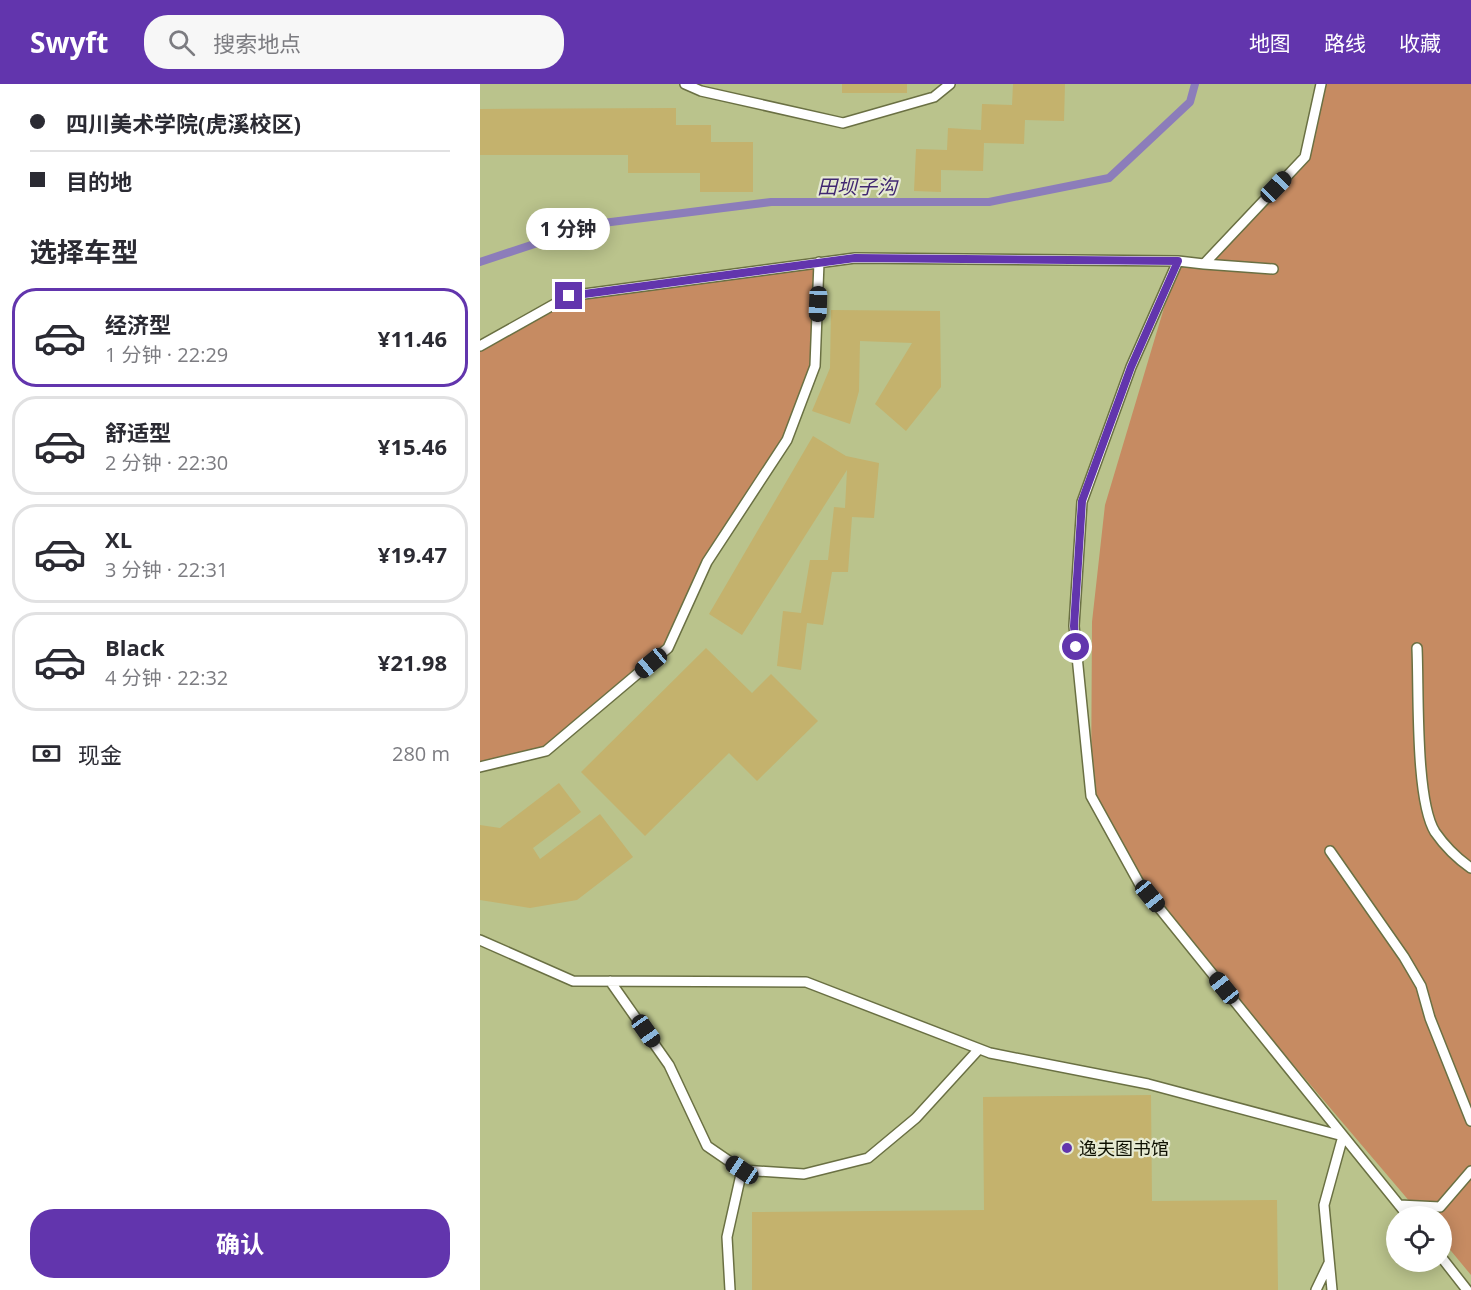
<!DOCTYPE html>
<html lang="zh">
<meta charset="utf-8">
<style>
body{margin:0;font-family:"Open Sans","Noto Sans SC",sans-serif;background:#f7f7f7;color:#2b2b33;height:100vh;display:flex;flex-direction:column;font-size:22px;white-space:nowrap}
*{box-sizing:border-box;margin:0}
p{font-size:20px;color:#7c7c81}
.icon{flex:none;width:33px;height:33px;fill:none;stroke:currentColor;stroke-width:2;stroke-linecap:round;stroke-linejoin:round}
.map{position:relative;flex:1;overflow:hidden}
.side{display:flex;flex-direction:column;background:#fff;width:480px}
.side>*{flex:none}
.banner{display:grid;align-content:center;height:132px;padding:0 30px;background:#fff}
.buttons{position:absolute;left:906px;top:1122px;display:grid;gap:12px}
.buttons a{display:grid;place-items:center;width:66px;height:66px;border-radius:50%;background:#fff;box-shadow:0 3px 15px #0003;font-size:30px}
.end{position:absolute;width:27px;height:27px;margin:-14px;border:8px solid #6235ad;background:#fff;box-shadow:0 0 0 3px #fff}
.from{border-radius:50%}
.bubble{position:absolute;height:42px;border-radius:21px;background:#fff;box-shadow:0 3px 15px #0003;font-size:20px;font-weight:700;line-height:42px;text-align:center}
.car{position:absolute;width:18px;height:36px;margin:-18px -9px;border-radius:8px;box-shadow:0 0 4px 2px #0007;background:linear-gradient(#222 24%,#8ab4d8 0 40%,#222 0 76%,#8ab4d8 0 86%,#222 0)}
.banner b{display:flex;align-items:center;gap:21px;height:57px;font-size:22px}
.banner b+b{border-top:2px solid #e1e1e2}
.banner i{width:15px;height:15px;background:#2b2b33}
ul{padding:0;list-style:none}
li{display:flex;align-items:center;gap:18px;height:99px;margin:0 12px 9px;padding:0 18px;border:3px solid #e1e1e2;border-radius:24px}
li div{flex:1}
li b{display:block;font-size:22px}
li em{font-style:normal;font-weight:700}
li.active{border-color:#6235ad}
li>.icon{width:54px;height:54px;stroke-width:1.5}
h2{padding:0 30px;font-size:27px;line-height:72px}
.pay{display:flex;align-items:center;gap:15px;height:66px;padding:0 30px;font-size:22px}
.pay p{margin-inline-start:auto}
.cta{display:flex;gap:12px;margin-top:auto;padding:12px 30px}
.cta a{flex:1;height:69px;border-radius:24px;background:#6235ad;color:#fff;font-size:24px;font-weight:700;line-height:69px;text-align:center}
header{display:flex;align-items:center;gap:36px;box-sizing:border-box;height:84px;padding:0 30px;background:#6235ad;color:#fff}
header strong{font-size:28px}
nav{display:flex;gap:33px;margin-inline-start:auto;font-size:21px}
.search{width:420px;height:54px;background:#f7f7f7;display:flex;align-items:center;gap:15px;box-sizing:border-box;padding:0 21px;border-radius:24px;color:#7c7c81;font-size:22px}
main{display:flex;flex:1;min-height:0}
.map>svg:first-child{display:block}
.built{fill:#bac38c;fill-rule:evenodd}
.forest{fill:#c68b62}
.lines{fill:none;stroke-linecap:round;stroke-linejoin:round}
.stream{stroke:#8c7dba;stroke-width:8}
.building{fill:#c4b26d}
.service-casing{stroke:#6a7043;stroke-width:12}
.service{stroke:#fff;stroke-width:9}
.route{stroke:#6235ad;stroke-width:8}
.poi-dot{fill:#6235ad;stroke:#e6ead2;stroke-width:2}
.labels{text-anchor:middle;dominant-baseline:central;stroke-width:4.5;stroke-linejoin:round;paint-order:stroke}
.poi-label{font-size:18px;fill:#0e1001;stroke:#e6ead2;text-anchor:start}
.water-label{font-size:20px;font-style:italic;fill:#412871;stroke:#e6ead2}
</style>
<header>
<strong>Swyft</strong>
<div class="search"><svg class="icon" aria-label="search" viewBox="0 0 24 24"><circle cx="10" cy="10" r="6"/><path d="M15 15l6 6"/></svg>搜索地点</div>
<nav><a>地图</a><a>路线</a><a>收藏</a></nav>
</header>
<main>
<section class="side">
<div class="banner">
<b><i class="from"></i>四川美术学院(虎溪校区)</b>
<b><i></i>目的地</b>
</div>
<h2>选择车型</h2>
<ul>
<li class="active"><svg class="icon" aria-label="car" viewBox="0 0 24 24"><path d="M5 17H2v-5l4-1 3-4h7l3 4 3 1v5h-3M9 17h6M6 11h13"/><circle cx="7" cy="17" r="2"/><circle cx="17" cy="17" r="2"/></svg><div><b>经济型</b><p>1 分钟 · 22:29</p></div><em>¥11.46</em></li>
<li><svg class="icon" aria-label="car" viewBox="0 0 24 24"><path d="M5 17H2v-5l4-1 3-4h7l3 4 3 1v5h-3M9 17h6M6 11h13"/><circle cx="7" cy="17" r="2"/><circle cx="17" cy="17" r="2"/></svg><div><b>舒适型</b><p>2 分钟 · 22:30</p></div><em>¥15.46</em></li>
<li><svg class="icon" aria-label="car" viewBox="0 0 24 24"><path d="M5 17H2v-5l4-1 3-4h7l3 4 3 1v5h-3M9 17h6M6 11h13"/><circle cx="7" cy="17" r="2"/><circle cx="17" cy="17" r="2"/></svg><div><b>XL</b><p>3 分钟 · 22:31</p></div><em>¥19.47</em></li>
<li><svg class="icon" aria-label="car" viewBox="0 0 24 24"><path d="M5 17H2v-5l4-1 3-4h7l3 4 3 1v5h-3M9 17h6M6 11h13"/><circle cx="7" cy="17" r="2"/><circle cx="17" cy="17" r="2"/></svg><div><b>Black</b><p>4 分钟 · 22:32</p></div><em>¥21.98</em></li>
</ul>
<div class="pay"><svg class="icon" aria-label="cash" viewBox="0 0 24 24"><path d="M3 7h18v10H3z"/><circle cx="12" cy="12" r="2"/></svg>现金<p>280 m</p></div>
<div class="cta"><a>确认</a></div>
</section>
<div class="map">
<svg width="991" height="1206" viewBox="0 0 991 1206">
<rect width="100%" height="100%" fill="#c4cc9c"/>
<path class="built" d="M0,0H991V1206H0ZM916,1132H962V1178H916Z"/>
<path class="forest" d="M841,0H991V1191L962,1156V1132H942L670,812L611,712L612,538L625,421L698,177L724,180L825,73Z
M339,178L335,282L307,356L227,478L188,564L66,667L0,683V262L89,212Z"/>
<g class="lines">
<path class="stream" d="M0,178L115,140L291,118H509L629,94L710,18L715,0"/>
</g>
<path class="building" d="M362,0H427V9H362Z
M533,0H585L584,37L545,36L544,60L504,59L503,87L461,86V108L434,107L436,65L467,66L468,44L501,46L502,20L532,21Z
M196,24V41H231V58H273V108H220V89H148V71H0V25Z
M351,226L460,227L461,303L426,347L395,320L432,259L380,257L379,307L370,340L332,327L350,284Z
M333,352L366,372L399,379L394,434L372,433L368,488H352L343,541L327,539L321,586L297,582L303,527L321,529L330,476H348L354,423L365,424L367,386L262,551L229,530Z
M226,564L272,609L291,590L338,637L277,697L249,669L165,752L101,688Z
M79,699L101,728L53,764L60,775L120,730L153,773L97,816L50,824L0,816V741L20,744Z
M671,1011L672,1117L797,1116L798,1206H272V1128L504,1126L503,1013Z"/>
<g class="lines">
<g class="service-casing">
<path id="service" d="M205,0L221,7L363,39L454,13L470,0
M698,177L651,283L602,418L594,542L611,712L659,799L928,1132
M724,180L793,185
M0,262L89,212L375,174L698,177L724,180L825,73L841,0
M937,564C939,606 935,716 955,748C964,761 978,775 991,784
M0,683L66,667L188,564L227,478L307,356L335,282L339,178
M850,767L924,873L941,902L950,934L991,1037
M0,856L93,897L326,898L510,969L668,1000L863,1052L844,1121L852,1206
M130,897L189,981L227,1062L262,1086L324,1090L388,1074L436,1034L499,965
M919,1121L960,1123L991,1087
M962,1174L987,1206
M250,1206L247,1153L262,1086
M836,1206L849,1179"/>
</g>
<use href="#service" class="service"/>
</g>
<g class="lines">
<path class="route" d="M89,212L375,174L698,177L651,283L602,417L594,542L596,563"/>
</g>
<circle class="poi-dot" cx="587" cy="1064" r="6"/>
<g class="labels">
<g class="poi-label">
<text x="599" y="1064">逸夫图书馆</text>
</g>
<g class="water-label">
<text x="377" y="102">田坝子沟</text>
</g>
</g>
</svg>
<div class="buttons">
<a><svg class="icon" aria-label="locate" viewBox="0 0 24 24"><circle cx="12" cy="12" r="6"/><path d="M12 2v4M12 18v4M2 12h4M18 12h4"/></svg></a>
</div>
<i class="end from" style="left:596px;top:563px"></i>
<i class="end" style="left:89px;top:212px"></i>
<div class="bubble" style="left:46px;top:124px;width:84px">1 分钟</div>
<i class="car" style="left:796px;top:103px;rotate:44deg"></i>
<i class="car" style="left:338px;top:220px;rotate:182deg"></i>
<i class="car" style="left:171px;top:579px;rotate:230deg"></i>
<i class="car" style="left:670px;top:812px;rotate:141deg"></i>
<i class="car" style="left:744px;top:904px;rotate:321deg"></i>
<i class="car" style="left:166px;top:947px;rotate:145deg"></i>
<i class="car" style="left:262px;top:1086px;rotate:304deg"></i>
</div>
</main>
